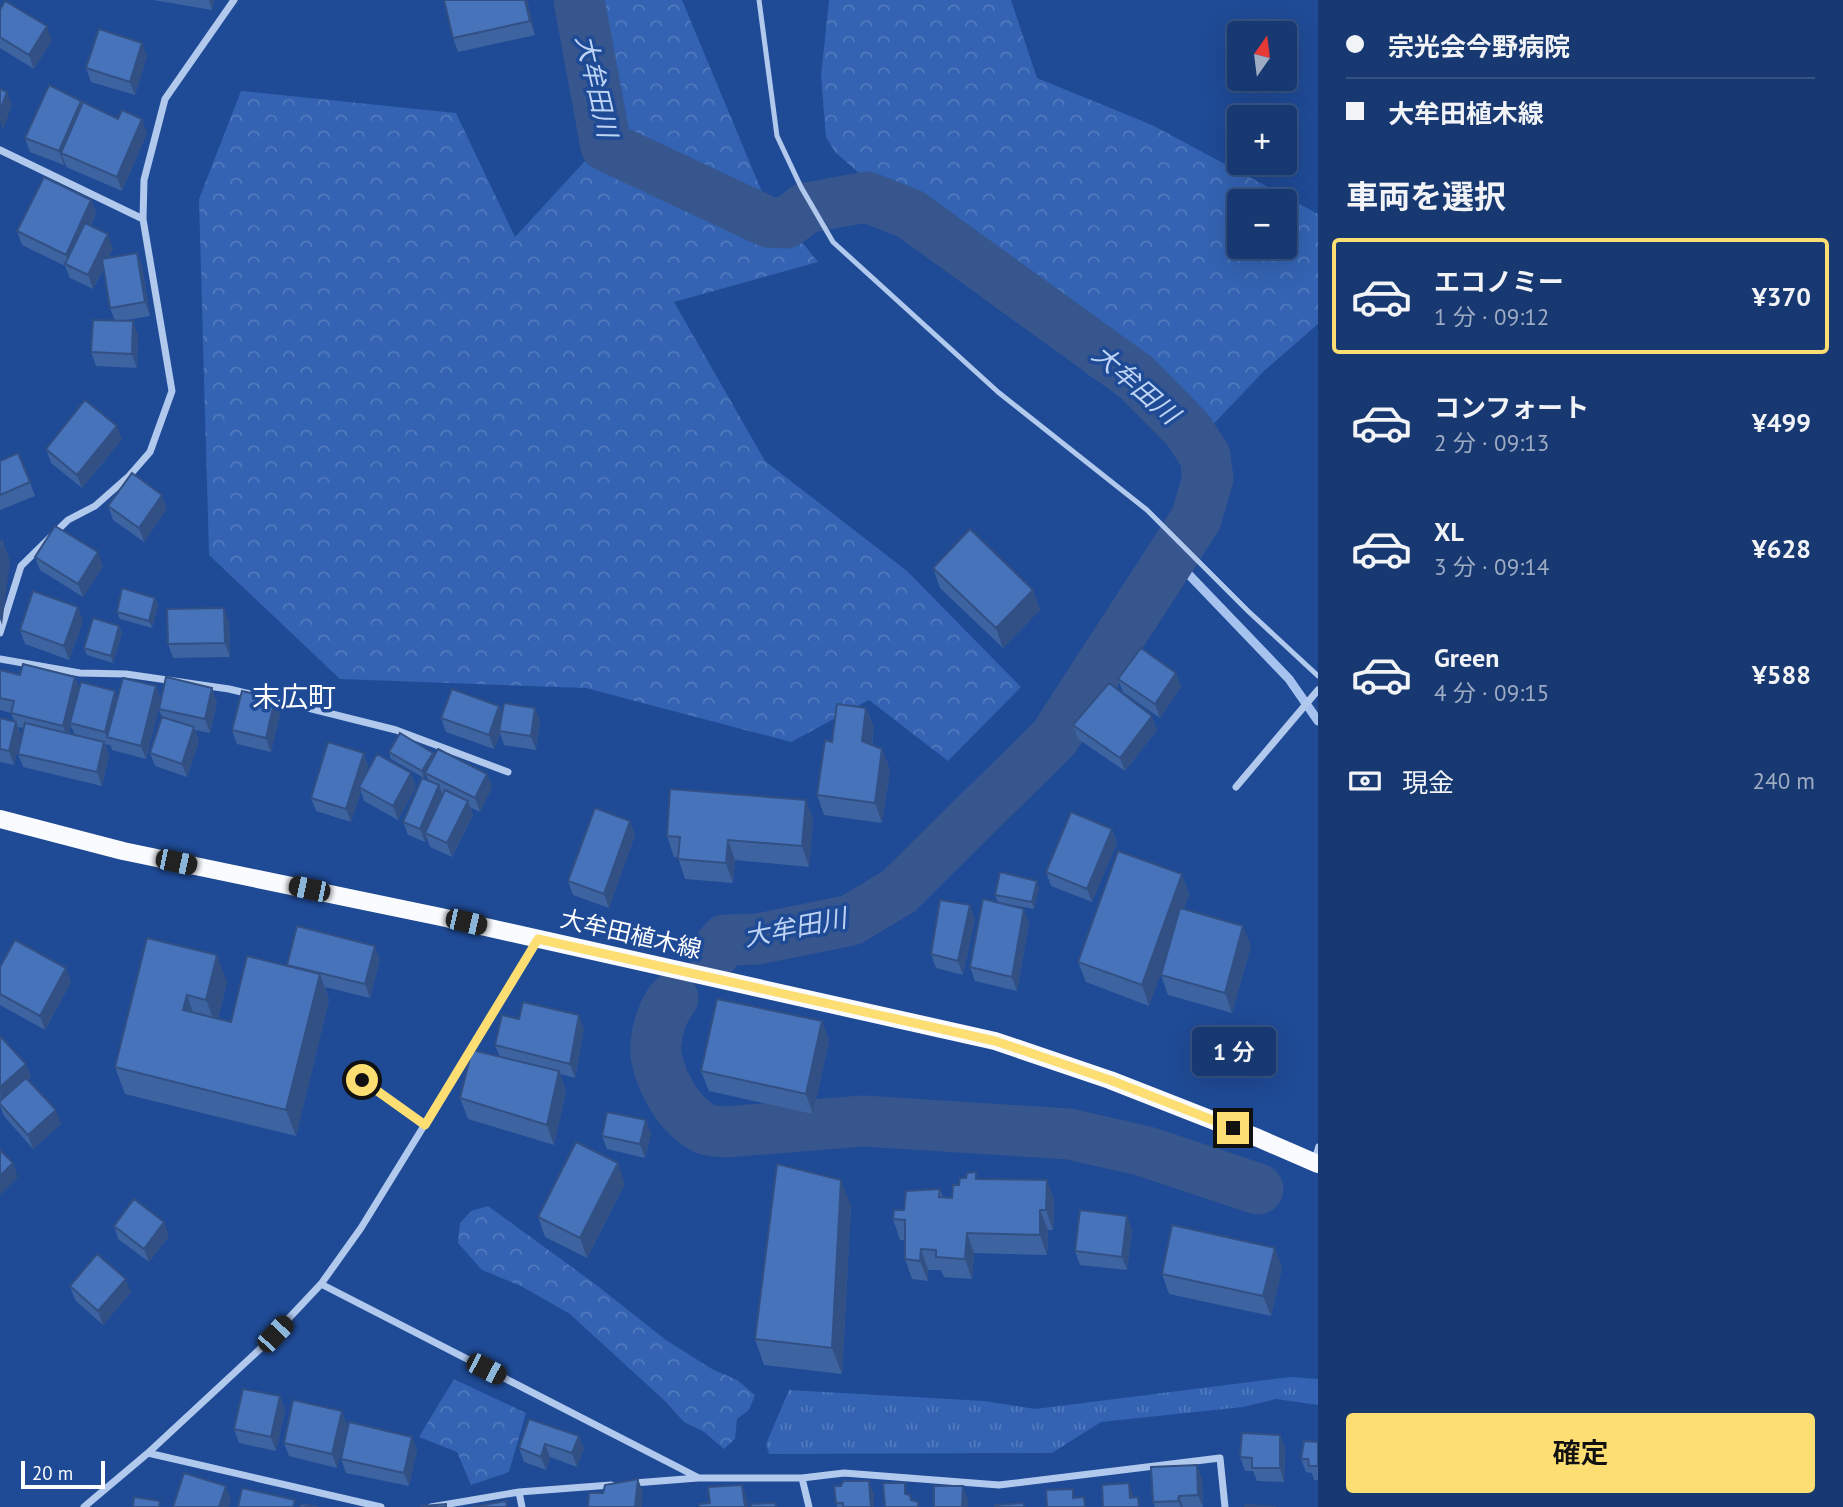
<!DOCTYPE html>
<html lang="ja">
<meta charset="utf-8">
<style>
body{margin:0;font-family:"PT Sans","Noto Sans JP",sans-serif;background:#244378;color:#f1f3f6;height:100vh;display:flex;flex-direction:column;font-size:26px;white-space:nowrap}
*{box-sizing:border-box;margin:0}
p{font-size:23px;color:#9eacc3}
.icon{flex:none;width:38px;height:38px;fill:none;stroke:currentColor;stroke-width:2;stroke-linecap:round;stroke-linejoin:round}
.map{position:relative;flex:1;overflow:hidden}
.details{display:flex;flex-direction:column;background:#173870;width:525px}
.details>*{flex:none}
.hud{display:grid;align-content:center;height:154px;padding:0 28px;background:#173870}
.needle{width:46px;rotate:14deg}
.fabs{position:absolute;left:1227px;top:21px;display:grid;gap:14px}
.fabs a{display:grid;place-items:center;width:70px;height:70px;border-radius:7px;background:#173870;box-shadow:0 7px 28px #0002,0 0 0 2px #365283;font-size:35px}
.scale{position:absolute;left:21px;bottom:18px;width:84px;box-sizing:border-box;padding-left:7px;border:4px solid #fff;border-top:0;font-size:19px;line-height:24px;white-space:nowrap;color:#fff;-webkit-text-stroke:5px #1f4a95;paint-order:stroke}
.end{position:absolute;width:32px;height:32px;margin:-16px;border:9px solid #fcde72;background:#111;box-shadow:0 0 0 4px #111}
.from{border-radius:50%}
.bubble{position:absolute;height:49px;border-radius:7px;background:#173870;box-shadow:0 7px 28px #0002,0 0 0 2px #365283;font-size:23px;font-weight:600;line-height:49px;text-align:center}
.car{position:absolute;width:21px;height:42px;margin:-21px -10px;border-radius:9px;box-shadow:0 0 5px 2px #0007;background:linear-gradient(#222 24%,#8ab4d8 0 40%,#222 0 76%,#8ab4d8 0 86%,#222 0)}
.hud b{display:flex;align-items:center;gap:24px;height:66px;font-size:26px}
.hud b+b{border-top:2px solid #365283}
.hud i{width:18px;height:18px;background:#f1f3f6}
ul{padding:0;list-style:none}
li{display:flex;align-items:center;gap:21px;height:116px;margin:0 14px 10px;padding:0 14px;border:4px solid transparent;border-radius:7px}
li div{flex:1}
li b{display:block;font-size:26px}
li em{font-style:normal;font-weight:600}
li.on{border-color:#fcde72}
li>.icon{width:63px;height:63px;stroke-width:1.5}
h2{padding:0 28px;font-size:32px;line-height:84px}
.pay{display:flex;align-items:center;gap:18px;height:77px;padding:0 28px;font-size:26px}
.pay p{margin-inline-start:auto}
.button{display:flex;gap:14px;margin-top:auto;padding:14px 28px}
.button a{flex:1;height:80px;border-radius:7px;background:#fcde72;color:#111;font-size:28px;font-weight:600;line-height:80px;text-align:center}
main{display:flex;flex:1;min-height:0}
.map>svg:first-child{display:block}
.grass{fill:url(#grass-tufts)}
.forest{fill:url(#forest-crowns);fill-rule:evenodd}
.lines{fill:none;stroke-linecap:round;stroke-linejoin:round}
.stream{stroke:#a6c3f0;stroke-width:9}
.river{stroke:#37568d;stroke-width:51}
.service{stroke:#b2c9ee;stroke-width:5}
.minor{stroke:#b2c9ee;stroke-width:7}
.primary{stroke:#f9fbff;stroke-width:18}
.wall{fill:#3d63a1;fill-rule:evenodd}
.shaded-wall{fill:#325083}
.building{fill:#4773bb;stroke:#325083;stroke-width:2}
.route{stroke:#fcde72;stroke-width:9}
.labels{text-anchor:middle;dominant-baseline:central;stroke-width:7;stroke-linejoin:round;paint-order:stroke}
.street-label{font-size:24px;fill:#fff;stroke:#1f4a95}
.water-label{font-size:26px;font-style:italic;fill:#bed4f5;stroke:#1f4a95}
.quarter-label{font-size:28px;fill:#fff;stroke:#1f4a95}
</style>
<main>
<div class="map">
<svg width="1318" height="1507" viewBox="0 0 1318 1507">
<defs>
<pattern id="grass-tufts" width="24" height="20" patternUnits="userSpaceOnUse" patternTransform="scale(1.75)"><rect width="24" height="20" fill="#3363b2"/><path d="M3 7l-1-3M5 7V3M7 7l1-3M15 17l-1-3M17 17v-4M19 17l1-3" fill="none" stroke="#527abe"/></pattern>
<pattern id="forest-crowns" width="20" height="18" patternUnits="userSpaceOnUse" patternTransform="scale(1.75)"><rect width="20" height="18" fill="#3363b2"/><path d="M2 6a3 3 0 1 1 6 0M12 15a3 3 0 1 1 6 0" fill="none" stroke="#527abe"/></pattern>
</defs>
<rect width="100%" height="100%" fill="#1f4a95"/>
<path class="grass" d="M1290,1377L1318,1379V1405L1276,1399L1243,1407L1101,1422L1052,1453L769,1454L766,1444L789,1390L984,1401L1035,1409Z"/>
<path class="forest" d="M595,0H682L762,192L818,262L674,302L765,461L907,571L1021,687L948,761L869,700L791,742L586,688L340,679L209,555L199,199L241,91L456,113L515,237L619,124Z
M829,0H1011L1037,78L1152,125L1318,214V324L1264,371L1204,434L1090,376L835,152L826,137L821,76ZM1284,201V247H1239V201Z
M488,1206L595,1284L666,1340L712,1369L737,1380L755,1395L749,1410L737,1419L735,1439L724,1449L704,1432L684,1422L666,1402L570,1314L521,1286L482,1270L458,1243L460,1223L471,1211Z
M454,1379L526,1413L509,1472L471,1485L457,1452L419,1437Z"/>
<g class="lines">
<path class="stream" d="M1171,556L1289,679L1318,721"/>
<path class="river" d="M579,0L606,146L768,222L786,223L806,208L867,197L910,214L1137,378L1188,430L1205,456L1208,478L1196,519L1054,738L899,891L851,920L758,939L725,940L714,953
M673,998C663,1010 657,1029 656,1044C653,1072 681,1121 708,1130C713,1131 720,1131 725,1132L863,1121L1069,1134L1144,1151L1258,1189"/>
<path class="service" d="M759,0L777,136L801,187L833,242L998,392L1147,510L1248,611L1318,676
M362,1080L424,1125
M1314,1159L1318,1146"/>
<path class="minor" d="M0,150L143,219
M0,633L21,566L68,520L95,506L129,476L150,452L172,391L143,219L144,180L165,99L234,0
M0,659L80,673L126,674L229,689L250,694
M268,698L396,730L508,772
M1236,787L1318,690
M321,1284L699,1478H802L809,1507
M148,1453L381,1507
M802,1478L844,1473L999,1485L1220,1458L1225,1507
M634,1483L698,1478
M519,1492L522,1507
M84,1507L148,1453L259,1350L321,1284L361,1228L539,939
M431,1507L519,1492L611,1485"/>
<path class="primary" d="M0,819L123,851L441,917L995,1041L1110,1080L1258,1138L1318,1164"/>
</g>
<path class="wall" d="M153,0H214L212,10Z
M527,0L535,35L458,52L453,38Z
M0,10L52,40L34,69L0,48Z
M147,56L135,95L91,82L86,68Z
M81,101L82,104L147,133L122,191L66,167L65,163L64,165L30,152L25,138Z
M91,200L96,213L91,226L113,248L109,257L137,253L142,266L150,316L120,321L138,335L137,368L96,366L91,352L115,321L110,308L104,268L93,289L70,278L65,266L22,245L17,231Z
M122,439L82,488L51,463L46,449Z
M0,461L30,482L35,496L0,510Z
M108,506L167,509L144,542L113,520Z
M35,557L103,566L83,597L40,570Z
M933,568L1033,590L1040,610L1003,648L940,588Z
M155,598L158,605L152,628L120,619L117,612Z
M83,621L69,660L25,644L20,630Z
M229,621L230,657L173,658L168,644Z
M119,626L122,633L113,663L87,655L84,648Z
M0,670L20,675L75,677L79,689L118,697L156,686L161,700L146,759L112,750L110,744V745L105,744L109,755L102,786L23,767L18,754L24,728L18,727L21,735L14,765L0,762V718L14,721L11,713L0,710ZM71,726L75,735L69,734Z
M1176,673L1181,687L1160,718L1123,692L1118,679Z
M217,702L210,733L195,730L199,741L187,777L155,766L150,753L162,717L159,709Z
M499,706L502,714L535,708L540,721L536,750L504,745L500,733L494,749L446,732L441,718Z
M866,708L874,728L872,745L882,749L890,770L882,823L824,815L817,795L832,742Z
M280,713L271,752L237,744L232,730Z
M1073,725L1157,730L1125,771L1078,739Z
M389,752L434,755L487,774L492,787L480,812L470,807L473,815L452,857L430,847L427,838L425,842L408,835L403,822L428,780L426,775L424,778L391,759Z
M364,753L368,766L365,776L411,773L416,787L398,820L364,801L361,791L351,822L316,811L311,798Z
M806,800L813,820L809,867L735,860L733,883L685,879L678,857H674L667,836Z
M630,821L635,835L609,908L573,895L568,881Z
M1112,829L1117,843L1092,902L1051,886L1046,872Z
M1182,874L1189,894L1184,909L1251,946L1232,1013L1168,995L1161,975L1164,963L1149,1006L1086,982L1078,962Z
M1039,888L1034,909L998,902L995,895Z
M975,919L963,975L936,968L931,954Z
M1029,923L1017,991L975,981L970,967Z
M147,938L227,982L218,1018L231,1022L287,966L380,959L370,998L325,987L329,1000L296,1136L125,1094L115,1067Z
M0,967L66,968L71,982L45,1030L0,1005Z
M519,1019L584,1029L575,1078L560,1074L566,1091L554,1145L468,1119L460,1098L500,1057L495,1045Z
M822,1021L829,1041L813,1114L709,1091L701,1071Z
M0,1036L26,1064L31,1077L28,1080L61,1124L33,1149L4,1116L0,1106Z
M646,1120L651,1134L645,1158L607,1149L602,1136Z
M979,1179L1047,1180L1054,1200L1053,1230H1048L1047,1255L974,1253L972,1279L944,1277L941,1270H928V1281L912,1279L905,1259V1240H900L893,1219L904,1210L940,1189L943,1197L952,1198L959,1185Z
M625,1184L587,1258L545,1237L538,1217Z
M851,1206L842,1374L764,1365L755,1339Z
M114,1226L169,1236L149,1262L118,1239Z
M1132,1230L1127,1270L1080,1265L1075,1251Z
M1275,1248L1282,1268L1271,1316L1169,1294L1162,1274Z
M70,1286L131,1292L103,1325L75,1300Z
M280,1396L285,1410L276,1451L239,1443L234,1429Z
M347,1425L337,1468L289,1456L284,1443Z
M1280,1435L1285,1448L1284,1482L1257,1481L1253,1471H1245L1240,1457Z
M579,1436L584,1449L577,1467L550,1457L546,1470L524,1462L519,1448Z
M412,1437L417,1450L409,1486L346,1473L341,1459Z
M1318,1442V1480H1314L1312,1473L1306,1472L1301,1459Z
M1202,1478L1203,1507H1155L1153,1502Z
M874,1494V1507H837L836,1503Z"/>
<path class="shaded-wall" d="M209,0H214L212,10Z
M525,0H527L535,35L530,21Z
M47,26L52,40L34,69L29,55Z
M142,43L147,56L135,95L130,82Z
M7,92L12,105L3,130L0,121V111Z
M81,101L86,114L61,153L65,163L64,165L59,151Z
M142,119L147,133L122,191L117,177Z
M91,200L96,213L71,269L66,255Z
M108,234L113,248L93,289L88,275Z
M137,253L142,266L150,316L145,302Z
M133,321L138,335L137,368L132,354Z
M117,426L122,439L82,488L77,475Z
M162,495L167,509L144,542L139,528Z
M3,541L10,561L2,625L0,618V564Z
M98,552L103,566L83,597L78,584Z
M1033,590L1040,610L1003,648L996,628Z
M155,598L158,605L152,628L149,621Z
M78,607L83,621L69,660L64,646Z
M224,608L229,621L230,657L225,643Z
M119,626L122,633L113,663L111,656Z
M1176,673L1181,687L1160,718L1155,704Z
M75,677L80,691L70,723L71,726L68,739L63,726Z
M156,686L161,700L146,759L141,746Z
M212,688L217,702L210,733L205,719Z
M115,691L120,705L107,737L110,745L105,732Z
M275,699L280,713L271,752L266,738Z
M499,706L504,720L499,731L500,733L494,749L489,735Z
M535,708L540,721L536,750L531,736Z
M866,708L874,728L869,761L862,741Z
M1152,716L1157,730L1125,771L1120,758Z
M16,722L21,735L14,765L9,751Z
M194,727L199,741L187,777L182,764Z
M104,742L109,755L102,786L97,772Z
M882,749L890,770L882,823L875,803Z
M364,753L368,766L361,789L359,787L361,791L351,822L346,809Z
M433,753L436,759L425,773L426,775L424,778L422,771Z
M411,773L416,787L398,820L393,806Z
M487,774L492,787L480,812L475,798Z
M439,785L444,799L425,833L427,838L425,842L420,829Z
M806,800L813,820L809,867L802,846Z
M468,801L473,815L452,857L447,843Z
M630,821L635,835L609,908L604,894Z
M1112,829L1117,843L1092,902L1087,889Z
M728,840L735,860L733,883L726,863Z
M1182,874L1189,894L1149,1006L1142,985Z
M1037,881L1039,888L1034,909L1032,902Z
M970,905L975,919L963,975L958,961Z
M1024,909L1029,923L1017,991L1012,977Z
M1243,926L1251,946L1232,1013L1225,993Z
M375,946L380,959L370,998L365,984Z
M217,955L227,982L216,1026L206,1000Z
M66,968L71,982L45,1030L40,1016Z
M320,974L329,1000L296,1136L286,1110Z
M187,995L196,1021L183,1010Z
M579,1015L584,1029L575,1078L570,1064Z
M822,1021L829,1041L813,1114L806,1094Z
M26,1064L31,1077L1,1105L0,1087Z
M559,1071L566,1091L554,1145L547,1125Z
M56,1110L61,1124L33,1149L28,1135Z
M646,1120L651,1134L645,1158L640,1144Z
M13,1163L18,1177L0,1195V1176Z
M618,1163L625,1184L587,1258L580,1238Z
M841,1180L851,1206L842,1374L832,1348Z
M1047,1180L1054,1200L1053,1230L1046,1210Z
M1040,1210L1048,1230L1047,1255L1040,1235Z
M1127,1216L1132,1230L1127,1270L1122,1257Z
M164,1222L169,1236L149,1262L144,1249Z
M967,1233L974,1253L972,1279L965,1259Z
M1275,1248L1282,1268L1271,1316L1263,1296Z
M921,1249L928,1270V1281L920,1261Z
M126,1279L131,1292L103,1325L98,1311Z
M280,1396L285,1410L276,1451L271,1437Z
M342,1411L347,1425L337,1468L332,1454Z
M1280,1435L1285,1448L1284,1482L1280,1468Z
M579,1436L584,1449L577,1467L572,1453Z
M412,1437L417,1450L409,1486L404,1473Z
M545,1444L550,1457L546,1470L541,1457Z
M1197,1465L1202,1478L1203,1507L1198,1495Z
M638,1479L643,1492L642,1507H635Z
M869,1481L874,1494V1507H871Z
M1129,1483L1134,1497V1507L1130,1498Z
M742,1485L747,1499L748,1507H745Z
M226,1486L231,1500L229,1507H219Z
M963,1486L968,1500V1507H962Z
M1179,1496L1183,1507H1181L1178,1501Z"/>
<path class="building" d="M444,0H525L530,21L453,38Z
M5,1L47,26L29,55L0,37V10Z
M99,29L142,43L130,82L86,68Z
M49,85L81,101L59,151L25,138Z
M0,89L7,92L0,111Z
M83,102L118,119L122,110L142,119L117,177L61,153Z
M44,177L91,200L66,255L17,231Z
M85,223L108,234L88,275L65,264Z
M137,253L145,302L110,308L102,259Z
M93,320L133,321L132,354L91,352Z
M85,400L117,426L77,475L46,449Z
M18,453L30,482L0,495V461Z
M132,473L162,495L139,528L108,506Z
M55,526L98,552L78,584L35,557Z
M970,529L1033,590L996,628L933,568Z
M0,541H3L0,564Z
M122,588L155,598L149,621L117,612Z
M33,591L78,607L64,646L20,630Z
M224,608L225,643L168,644L167,609Z
M93,618L119,626L111,656L84,648Z
M1141,648L1176,673L1155,704L1118,679Z
M23,664L75,677L63,726L11,713L14,701L0,698V670L20,675Z
M166,677L212,688L205,719L159,709Z
M123,678L156,686L141,746L107,737Z
M81,682L115,691L105,732L70,723Z
M1109,683L1152,716L1120,758L1073,725Z
M452,689L499,706L489,735L441,718Z
M242,691L275,699L266,738L232,730Z
M504,703L535,708L531,736L499,731Z
M837,704L866,708L862,741L882,749L875,803L817,795L825,740L832,742Z
M162,717L194,727L182,764L150,753Z
M0,718L16,722L9,751L0,749Z
M25,723L104,742L97,772L18,754Z
M400,733L433,753L422,771L389,752Z
M328,742L364,753L346,809L311,798Z
M438,749L487,774L475,798L425,773Z
M377,754L411,773L393,806L359,787Z
M422,778L439,785L420,829L403,822Z
M670,789L806,800L802,846L728,840L726,863L678,859L680,837L667,836Z
M445,790L468,801L447,843L425,833Z
M595,808L630,821L604,894L568,881Z
M1071,812L1112,829L1087,889L1046,872Z
M1118,851L1182,874L1142,985L1078,962Z
M1000,872L1037,881L1032,902L995,895Z
M983,899L1024,909L1012,977L970,967Z
M940,900L970,905L958,961L931,954Z
M1180,908L1243,926L1225,993L1161,975Z
M297,926L375,946L365,984L287,965Z
M147,938L217,955L206,1000L187,995L183,1010L231,1022L247,956L320,974L286,1110L115,1067Z
M15,940L66,968L40,1016L0,994V967Z
M717,999L822,1021L806,1094L701,1071Z
M523,1002L579,1015L570,1064L495,1045L502,1015L519,1019Z
M0,1036L26,1064L0,1087Z
M472,1050L559,1071L547,1125L460,1098Z
M26,1078L56,1110L28,1135L0,1104V1101Z
M607,1112L646,1120L640,1144L602,1136Z
M576,1142L618,1163L580,1238L538,1217Z
M0,1150L13,1163L0,1176Z
M777,1164L841,1180L832,1348L755,1339Z
M976,1172V1179L1047,1180L1046,1210H1040V1235L967,1233L965,1259L936,1257V1250L921,1249L920,1261L905,1259V1220L893,1219L894,1210H904L906,1191L940,1189L939,1197L952,1198L953,1185H959L960,1178H966L967,1173Z
M134,1199L164,1222L144,1249L114,1226Z
M1080,1210L1127,1216L1122,1257L1075,1251Z
M1172,1225L1275,1248L1263,1296L1162,1274Z
M97,1254L126,1279L98,1311L70,1286Z
M243,1389L280,1396L271,1437L234,1429Z
M293,1400L342,1411L332,1454L284,1443Z
M529,1419L579,1436L572,1453L545,1444L541,1457L519,1448Z
M349,1422L412,1437L404,1473L341,1459Z
M1242,1433L1280,1435V1468H1252V1458L1240,1457Z
M1304,1441L1318,1442V1466H1309L1308,1459H1301Z
M1197,1465L1198,1495L1179,1496L1178,1501L1153,1502L1151,1467Z
M184,1473L226,1486L219,1507H173Z
M638,1479L635,1507H588L589,1493H603L605,1485Z
M843,1481H869L871,1507H843V1503H836L834,1486H841Z
M883,1483H905V1494L910,1495L911,1500L918,1502V1507H885Z
M1129,1483L1130,1498L1138,1497L1139,1507H1103L1102,1485Z
M742,1485L745,1507H699V1504L710,1503L708,1487Z
M934,1486H963L962,1507H934Z
M242,1488L295,1500L293,1507H238Z
M1073,1489V1498L1084,1497L1085,1507H1047L1046,1490Z
M134,1497L160,1501L159,1507H133Z
M506,1501L507,1507H472Z
M775,1503L776,1507H751V1504Z
M1024,1503V1507H995V1505Z
M301,1504L318,1507H300Z
M446,1504V1507H422L421,1506Z
M1246,1505L1276,1507H1245Z"/>
<g class="lines">
<path class="route" d="M362,1080L425,1125L538,939L995,1041L1110,1080L1233,1128"/>
</g>
<g class="labels">
<g class="street-label">
<text transform="translate(631 934) rotate(13)">大牟田植木線</text>
</g>
<g class="water-label">
<text transform="translate(597 86) rotate(77)">大牟田川</text>
<text transform="translate(1136 384) rotate(41)">大牟田川</text>
<text transform="translate(795 927) rotate(-11)">大牟田川</text>
</g>
<g class="quarter-label">
<text x="294" y="696">末広町</text>
</g>
</g>
</svg>
<div class="fabs">
<a><svg class="needle" viewBox="-14 -14 28 28"><path d="M0-13l5 13h-10z" fill="#e53935"/><path d="M0 13l5-13h-10z" fill="#9eacc3"/></svg></a>
<a>+</a>
<a>−</a>
</div>
<div class="scale">20 m</div>
<i class="end from" style="left:362px;top:1080px"></i>
<i class="end" style="left:1233px;top:1128px"></i>
<div class="bubble" style="left:1192px;top:1027px;width:84px">1 分</div>
<i class="car" style="left:176px;top:862px;rotate:102deg"></i>
<i class="car" style="left:309px;top:889px;rotate:282deg"></i>
<i class="car" style="left:466px;top:922px;rotate:103deg"></i>
<i class="car" style="left:275px;top:1334px;rotate:43deg"></i>
<i class="car" style="left:486px;top:1369px;rotate:117deg"></i>
</div>
<section class="details">
<div class="hud">
<b><i class="from"></i>宗光会今野病院</b>
<b><i></i>大牟田植木線</b>
</div>
<h2>車両を選択</h2>
<ul>
<li class="on"><svg class="icon" aria-label="car" viewBox="0 0 24 24"><path d="M5 17H2v-5l4-1 3-4h7l3 4 3 1v5h-3M9 17h6M6 11h13"/><circle cx="7" cy="17" r="2"/><circle cx="17" cy="17" r="2"/></svg><div><b>エコノミー</b><p>1 分 · 09:12</p></div><em>¥370</em></li>
<li><svg class="icon" aria-label="car" viewBox="0 0 24 24"><path d="M5 17H2v-5l4-1 3-4h7l3 4 3 1v5h-3M9 17h6M6 11h13"/><circle cx="7" cy="17" r="2"/><circle cx="17" cy="17" r="2"/></svg><div><b>コンフォート</b><p>2 分 · 09:13</p></div><em>¥499</em></li>
<li><svg class="icon" aria-label="car" viewBox="0 0 24 24"><path d="M5 17H2v-5l4-1 3-4h7l3 4 3 1v5h-3M9 17h6M6 11h13"/><circle cx="7" cy="17" r="2"/><circle cx="17" cy="17" r="2"/></svg><div><b>XL</b><p>3 分 · 09:14</p></div><em>¥628</em></li>
<li><svg class="icon" aria-label="car" viewBox="0 0 24 24"><path d="M5 17H2v-5l4-1 3-4h7l3 4 3 1v5h-3M9 17h6M6 11h13"/><circle cx="7" cy="17" r="2"/><circle cx="17" cy="17" r="2"/></svg><div><b>Green</b><p>4 分 · 09:15</p></div><em>¥588</em></li>
</ul>
<div class="pay"><svg class="icon" aria-label="cash" viewBox="0 0 24 24"><path d="M3 7h18v10H3z"/><circle cx="12" cy="12" r="2"/></svg>現金<p>240 m</p></div>
<div class="button"><a>確定</a></div>
</section>
</main>
